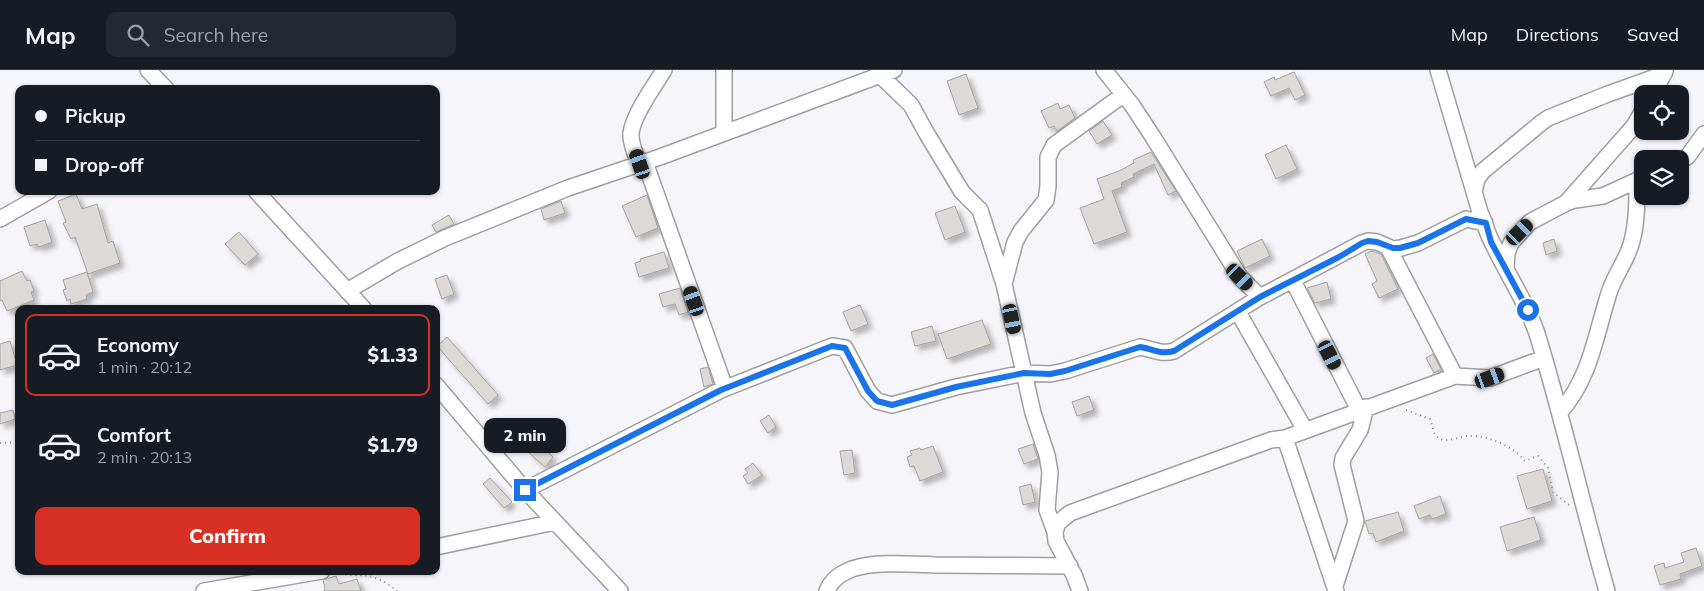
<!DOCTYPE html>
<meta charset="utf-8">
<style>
body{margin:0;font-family:Mulish,sans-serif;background:#242831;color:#f1f3f6;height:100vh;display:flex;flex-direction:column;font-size:19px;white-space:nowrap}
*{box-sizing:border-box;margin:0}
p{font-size:16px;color:#9ea1a6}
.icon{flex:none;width:28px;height:28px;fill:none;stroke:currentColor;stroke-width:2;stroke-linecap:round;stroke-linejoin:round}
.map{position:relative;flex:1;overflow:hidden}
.side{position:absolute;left:15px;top:235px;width:425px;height:270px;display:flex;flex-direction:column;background:#171b24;border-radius:10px;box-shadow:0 1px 4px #0004}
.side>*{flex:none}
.hud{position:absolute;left:15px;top:15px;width:425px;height:110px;border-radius:10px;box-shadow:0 1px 4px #0004;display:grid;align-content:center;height:110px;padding:0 20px;background:#171b24}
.tools{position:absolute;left:1634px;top:15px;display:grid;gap:10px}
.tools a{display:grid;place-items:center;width:55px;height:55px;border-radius:10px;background:#171b24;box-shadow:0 1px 4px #0004;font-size:25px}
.end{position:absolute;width:22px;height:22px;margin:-11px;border:6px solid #1a73e8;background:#fff;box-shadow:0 0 0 2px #fff}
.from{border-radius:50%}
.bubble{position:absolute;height:35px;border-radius:10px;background:#171b24;box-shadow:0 1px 4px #0004;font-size:16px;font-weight:800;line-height:35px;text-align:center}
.car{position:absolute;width:15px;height:30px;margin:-15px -8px;border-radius:6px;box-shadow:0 0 4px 1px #0007;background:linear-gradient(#222 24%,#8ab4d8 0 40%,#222 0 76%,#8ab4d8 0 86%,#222 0)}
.hud b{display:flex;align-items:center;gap:18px;height:48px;font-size:19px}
.hud b+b{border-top:1px solid #363941}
.hud i{width:12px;height:12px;background:#f1f3f6}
ul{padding:9px 0 0;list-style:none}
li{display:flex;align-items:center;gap:15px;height:82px;margin:0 10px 8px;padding:0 10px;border:2px solid transparent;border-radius:10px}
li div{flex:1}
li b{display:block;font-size:19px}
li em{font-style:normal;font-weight:800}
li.current{border-color:#d93025}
li>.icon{width:45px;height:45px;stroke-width:1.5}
.button{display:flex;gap:10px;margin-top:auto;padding:10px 20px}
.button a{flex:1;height:58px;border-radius:10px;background:#d93025;color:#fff;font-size:20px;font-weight:800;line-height:58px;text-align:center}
header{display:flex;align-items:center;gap:30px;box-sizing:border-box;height:70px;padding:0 25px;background:#171b24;border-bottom:1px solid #363941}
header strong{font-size:24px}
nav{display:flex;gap:28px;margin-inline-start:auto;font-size:18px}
.search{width:350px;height:45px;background:#242831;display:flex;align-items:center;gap:12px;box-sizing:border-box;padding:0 18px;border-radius:10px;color:#9ea1a6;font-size:19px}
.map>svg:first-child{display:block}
.building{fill:#ddd9d7;stroke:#a4a19e;filter:url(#shadow)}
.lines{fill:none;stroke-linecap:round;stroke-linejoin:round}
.minor-casing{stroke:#9f9fa2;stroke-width:18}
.path{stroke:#8d8d90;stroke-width:2;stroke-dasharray:1 4;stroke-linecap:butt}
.minor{stroke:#fff;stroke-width:15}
.route{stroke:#1a73e8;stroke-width:6}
</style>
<header>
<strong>Map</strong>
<div class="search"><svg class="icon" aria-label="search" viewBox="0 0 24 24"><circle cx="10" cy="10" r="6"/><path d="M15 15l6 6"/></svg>Search here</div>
<nav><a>Map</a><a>Directions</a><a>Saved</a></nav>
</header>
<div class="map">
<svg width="1704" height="521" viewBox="0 0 1704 521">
<defs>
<filter id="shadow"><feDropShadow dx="4.5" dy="4.5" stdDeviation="2.5" flood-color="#0004"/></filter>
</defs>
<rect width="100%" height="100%" fill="#f6f5f9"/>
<path class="building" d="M1294,2L1305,25L1295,30L1289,18L1271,26L1264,12L1274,7L1275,10Z
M966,4L978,38L959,45L947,11Z
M1058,33L1060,39L1069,35L1075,48L1057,61L1054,56L1049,58L1041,41Z
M1103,51L1112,65L1097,74L1089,61Z
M1286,75L1297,99L1276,109L1265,85Z
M1151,82L1176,121L1168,125L1154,94L1133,104L1134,107L1121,113L1122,117L1112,121L1127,162L1094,174L1080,138L1104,129L1097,109L1119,101L1134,93L1133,90Z
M76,124L82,139L97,134L108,173L113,171L120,193L88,204L75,167L71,169L63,153L66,152L58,131Z
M647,125L658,158L636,167L622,136Z
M561,131L565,143L544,150L541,139Z
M955,136L965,162L945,170L935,143Z
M449,145L454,154L436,162L432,155Z
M45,150L52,172L39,177L37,174L30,176L24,157Z
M239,162L258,184L245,195L225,174Z
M1262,169L1270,186L1245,198L1237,181Z
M1554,169L1557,181L1546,185L1543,173Z
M1371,181L1381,184L1398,219L1379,228L1372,214L1377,211L1365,184Z
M664,182L669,198L639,207L635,193L641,191L640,189Z
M22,201L27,211L30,210L34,221L31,222L34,230L7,241L2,230L0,231V211Z
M87,202L93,222L86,225L87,229L71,234L70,229L67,231L63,220L66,219L63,210Z
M447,205L454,224L442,229L435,209Z
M1327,212L1331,229L1315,233L1307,218Z
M680,218L688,242L679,245L675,234L663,237L659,224Z
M860,235L868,254L851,261L843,242Z
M982,250L991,274L947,289L938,264Z
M932,256L936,271L915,276L911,262Z
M447,267L498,325L488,334L437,276Z
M10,271L17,295L0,300V274Z
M1433,284L1441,299L1434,303L1426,288Z
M708,297L713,314L704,317L700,299Z
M1089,326L1094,340L1077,346L1072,332Z
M13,340L15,349L0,354V343Z
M769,345L776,357L768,363L760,351Z
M537,372L553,387L545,397L528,382Z
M1033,374L1038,389L1024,394L1018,379Z
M933,376L943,402L920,411L914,396L910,397L907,387L912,385L910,381L920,378L921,380Z
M852,380L855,403L844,405L840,381Z
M753,393L762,405L748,414L743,406L748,403L745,399Z
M1543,399L1552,431L1527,439L1517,406Z
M490,408L512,432L504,438L483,414Z
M1031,414L1035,432L1023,435L1019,417Z
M1440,426L1446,444L1432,449L1430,445L1419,449L1414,436Z
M1398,442L1404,461L1376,472L1373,463L1369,464L1365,451Z
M1534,447L1541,470L1507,481L1500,457Z
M1696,478L1702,496L1680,504L1681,509L1660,515L1654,496L1664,493L1665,498L1684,492L1681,483Z
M336,506L339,514L357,509L361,521H324L325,518L323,510Z"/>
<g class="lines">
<g class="minor-casing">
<path id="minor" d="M148,0L166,19
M724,0V63
M878,0L880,5L911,35L927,64L962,122L980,140L1004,214L1033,343L1047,385L1050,402L1047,440L1055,462
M1104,0L1132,35L1153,67L1240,207L1260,227
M1438,0L1480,142C1485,153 1487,164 1493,174C1508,206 1529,236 1539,270C1564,353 1583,438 1607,521
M1653,24L1665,1
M645,92L725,318
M1680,92L1688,86L1704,64
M639,94C636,85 630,73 631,63C634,43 654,17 664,0
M256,121L364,239
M1474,122L1477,109L1483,101L1541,53L1548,48L1608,24L1664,4
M1566,133L1634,56L1642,42
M0,149L49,121
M1388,177L1455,306
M1506,199L1507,183L1511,173L1530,152L1566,133L1575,130L1603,126L1642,108
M1293,211L1359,340
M1004,214L1015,172L1021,161L1046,130L1048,116V87L1054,75L1123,25
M347,221L398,191L445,168L568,118L660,87L894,0
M1238,242L1305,360
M436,315L525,420L620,521
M1560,342C1591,308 1596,262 1610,220C1616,203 1628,188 1632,171C1637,152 1637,130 1637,110
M1285,368L1336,521
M525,420L721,320L832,276L845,278L868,321L877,331L892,335L956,317L1024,303L1050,304L1065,301L1140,277C1154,279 1160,285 1174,281L1260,227L1362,173L1368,171L1377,172L1393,179L1401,178L1418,173L1466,149L1485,153
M436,477L555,452
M1335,516L1356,451L1342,395L1343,388L1360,360L1366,337
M204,521L322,501
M827,521C832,509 840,504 852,499C875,491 910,494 935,495C980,495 1025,496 1070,496
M1080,521L1074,505L1056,471L1055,462L1058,453L1070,443L1271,370L1285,368L1455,306L1490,308L1544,288"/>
</g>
<path class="path" d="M1406,340L1430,349L1435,365C1445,375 1456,367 1468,366C1488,365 1513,376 1525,391L1538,386L1548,398L1553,422L1569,435
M0,373L19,372
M336,501C346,507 357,504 368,506C379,508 389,514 397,521"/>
<use href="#minor" class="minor"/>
</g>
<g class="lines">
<path class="route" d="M525,420L721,320L832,276L845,278L868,321L877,331L892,335L956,317L1024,303L1050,304L1065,301L1140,277C1154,279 1160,285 1174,281L1260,227L1339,187L1362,173L1368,171L1377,172L1393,178H1400L1418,173L1466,149L1486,153L1491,172L1528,240"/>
</g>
</svg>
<div class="tools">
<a><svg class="icon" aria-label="locate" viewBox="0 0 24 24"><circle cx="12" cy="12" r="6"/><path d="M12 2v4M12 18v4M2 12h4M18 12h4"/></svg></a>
<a><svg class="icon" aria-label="layers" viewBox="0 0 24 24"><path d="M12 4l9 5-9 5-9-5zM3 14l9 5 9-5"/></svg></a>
</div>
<i class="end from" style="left:1528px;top:240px"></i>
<i class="end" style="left:525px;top:420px"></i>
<div class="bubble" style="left:484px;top:348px;width:82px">2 min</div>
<i class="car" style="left:640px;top:94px;rotate:341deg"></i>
<i class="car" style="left:1520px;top:162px;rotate:46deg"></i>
<i class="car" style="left:1240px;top:207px;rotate:135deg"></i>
<i class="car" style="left:694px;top:231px;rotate:341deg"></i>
<i class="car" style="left:1012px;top:249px;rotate:168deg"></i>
<i class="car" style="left:1330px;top:285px;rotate:153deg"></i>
<i class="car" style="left:1490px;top:308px;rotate:70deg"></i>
<div class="hud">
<b><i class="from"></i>Pickup</b>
<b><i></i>Drop-off</b>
</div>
<section class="side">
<ul>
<li class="current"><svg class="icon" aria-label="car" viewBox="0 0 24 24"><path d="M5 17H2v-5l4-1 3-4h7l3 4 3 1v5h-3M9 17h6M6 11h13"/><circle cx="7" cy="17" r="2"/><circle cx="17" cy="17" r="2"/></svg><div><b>Economy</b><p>1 min · 20:12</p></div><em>$1.33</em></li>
<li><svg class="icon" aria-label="car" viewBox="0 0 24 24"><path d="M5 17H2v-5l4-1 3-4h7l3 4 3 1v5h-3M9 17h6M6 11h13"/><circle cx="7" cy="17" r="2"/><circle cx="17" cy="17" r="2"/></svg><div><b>Comfort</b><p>2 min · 20:13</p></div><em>$1.79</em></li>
</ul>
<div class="button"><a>Confirm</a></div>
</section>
</div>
